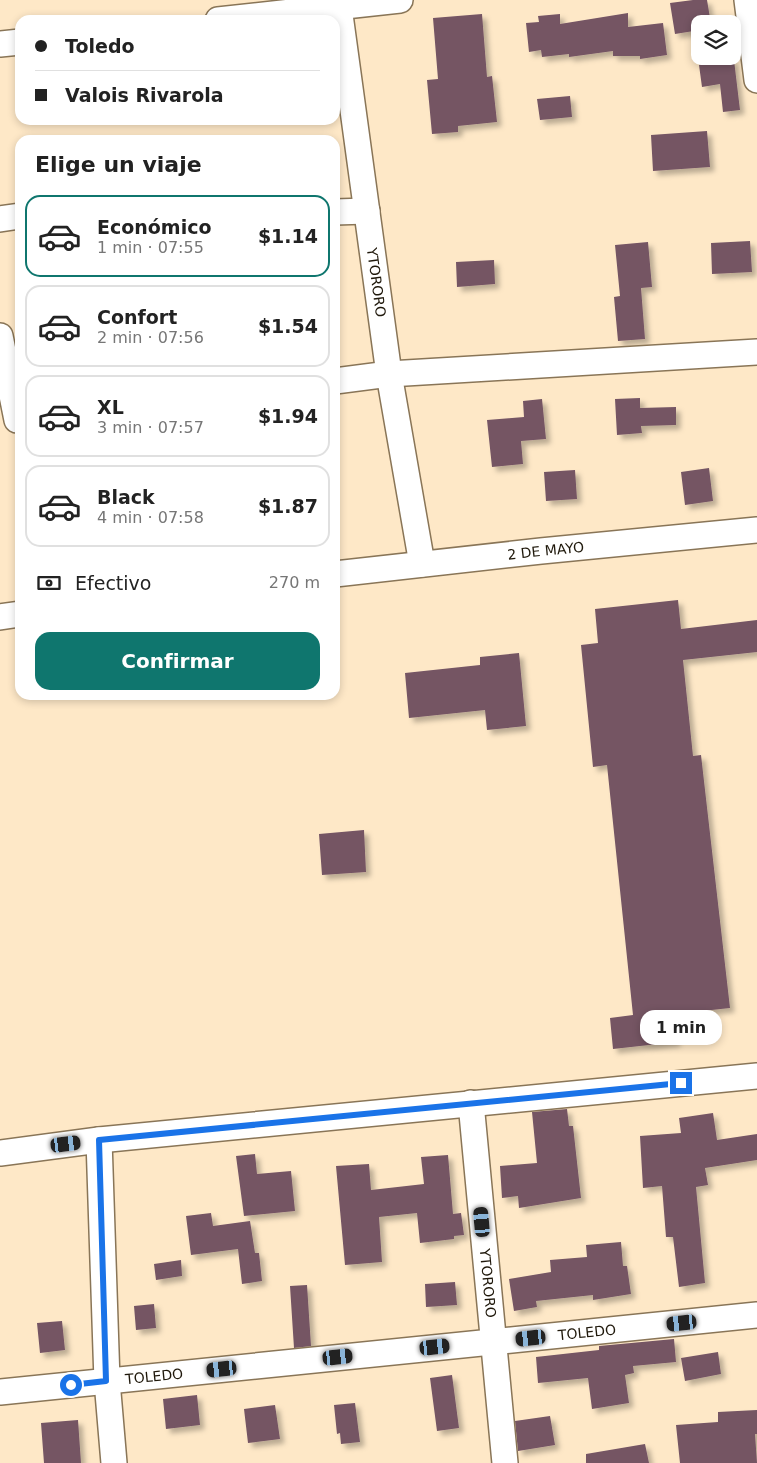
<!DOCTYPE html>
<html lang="es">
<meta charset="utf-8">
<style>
body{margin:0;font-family:"DejaVu Sans",sans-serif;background:#f6f6f6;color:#222;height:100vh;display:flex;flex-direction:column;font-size:19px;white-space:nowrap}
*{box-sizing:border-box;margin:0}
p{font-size:16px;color:#767676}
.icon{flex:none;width:28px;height:28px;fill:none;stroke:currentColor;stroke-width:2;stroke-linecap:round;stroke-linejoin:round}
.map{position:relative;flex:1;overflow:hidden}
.panel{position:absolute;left:15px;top:135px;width:325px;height:565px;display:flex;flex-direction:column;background:#fff;border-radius:15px;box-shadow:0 2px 8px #0003}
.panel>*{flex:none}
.guide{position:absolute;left:15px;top:15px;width:325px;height:110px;border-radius:15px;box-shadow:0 2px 8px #0003;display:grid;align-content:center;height:110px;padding:0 20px;background:#fff}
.buttons{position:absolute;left:691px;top:15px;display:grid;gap:10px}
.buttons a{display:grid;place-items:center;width:50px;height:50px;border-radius:10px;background:#fff;box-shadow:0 2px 8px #0003;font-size:25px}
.end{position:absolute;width:22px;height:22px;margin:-11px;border:6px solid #1a73e8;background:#fff;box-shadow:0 0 0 2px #fff}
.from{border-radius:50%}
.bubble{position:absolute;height:35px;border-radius:15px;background:#fff;box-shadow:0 2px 8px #0003;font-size:16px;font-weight:700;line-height:35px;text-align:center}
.car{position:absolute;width:15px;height:30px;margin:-15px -8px;border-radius:6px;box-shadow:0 0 4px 1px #0007;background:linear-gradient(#222 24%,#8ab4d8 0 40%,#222 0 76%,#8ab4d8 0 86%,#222 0)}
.guide b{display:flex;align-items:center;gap:18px;height:48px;font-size:19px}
.guide b+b{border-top:1px solid #e0e0e0}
.guide i{width:12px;height:12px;background:#222}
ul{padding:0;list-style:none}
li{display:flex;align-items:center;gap:15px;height:82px;margin:0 10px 8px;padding:0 10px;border:2px solid #e0e0e0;border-radius:15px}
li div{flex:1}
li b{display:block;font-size:19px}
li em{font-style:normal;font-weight:700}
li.on{border-color:#0f766e}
li>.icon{width:45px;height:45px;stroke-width:1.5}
h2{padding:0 20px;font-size:22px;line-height:60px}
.pay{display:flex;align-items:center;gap:12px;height:55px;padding:0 20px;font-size:19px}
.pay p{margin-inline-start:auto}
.primary-button{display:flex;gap:10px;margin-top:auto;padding:10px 20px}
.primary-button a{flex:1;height:58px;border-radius:15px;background:#0f766e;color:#fff;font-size:20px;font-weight:700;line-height:58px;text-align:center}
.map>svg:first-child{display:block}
.building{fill:#745464;filter:url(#shadow)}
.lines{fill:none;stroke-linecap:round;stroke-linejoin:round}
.minor-casing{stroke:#897557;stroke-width:28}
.minor{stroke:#fff;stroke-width:25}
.route{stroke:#1a73e8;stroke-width:6}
.labels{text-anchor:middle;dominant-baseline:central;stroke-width:5;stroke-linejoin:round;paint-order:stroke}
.street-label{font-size:14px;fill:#1f180b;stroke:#fff}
</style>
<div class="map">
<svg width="757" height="1463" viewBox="0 0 757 1463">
<defs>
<filter id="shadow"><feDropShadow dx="4.5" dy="4.5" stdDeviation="2.5" flood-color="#0004"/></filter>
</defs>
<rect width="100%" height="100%" fill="#fee8c7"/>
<path class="building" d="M693,0H707L711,24H700V30L675,34L670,3Z
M628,13V27L663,23L667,55L640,59V56H613V51L569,57V54L542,57L541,50L529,52L526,23L539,22L538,16L560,14V24Z
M482,14L487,77L492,76L497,122L458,126V132L432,134L427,80L438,79L433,18Z
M734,60L740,110L723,112L720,84L702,87L699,65Z
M570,96L572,117L540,120L537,99Z
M707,131L710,167L653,171L651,135Z
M750,241L752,272L712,274L711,243Z
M648,242L652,287L641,288L645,339L618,341L614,297L620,296L615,245Z
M494,260L495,284L457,287L456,262Z
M640,398V408L676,407V425L641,426L642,433L617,435L615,399Z
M542,399L546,439L521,441L523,464L492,467L487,420L524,417L523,401Z
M709,468L713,501L685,505L681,472Z
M575,470L577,499L546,501L544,472Z
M678,600L681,629L757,620V652L683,660L693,756L701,755L730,1008L674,1014L676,1042L613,1049L610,1018L633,1015L607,765L593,767L581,645L598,643L595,609Z
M519,653L526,726L487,730L485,710L409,718L405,673L480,665V657Z
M364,830L366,872L322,875L319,834Z
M567,1109L569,1126H573L581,1198L519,1208L518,1196L502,1198L500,1166L537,1163L532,1112Z
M713,1113L717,1140L757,1134V1160L705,1168L708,1185L696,1187L705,1283L679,1287L673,1237H666L662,1186L643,1188L640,1136L681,1133L679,1118Z
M255,1154L257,1174L291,1171L295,1211L244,1216L236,1156Z
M448,1155L453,1214L461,1213L464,1235L454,1236V1239L420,1243L417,1213L379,1217L382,1262L345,1265L336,1166L369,1164L371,1190L424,1184L421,1157Z
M211,1213L213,1226L250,1221L255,1253H259L262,1281L242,1284L238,1249L191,1255L186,1216Z
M621,1242L623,1266H627L631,1294L593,1300V1295L536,1301L537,1307L514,1311L509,1279L551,1272L550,1260L587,1257L586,1245Z
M181,1260L182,1276L156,1280L154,1264Z
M455,1282L457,1305L426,1307L425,1284Z
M307,1285L311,1346L294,1348L290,1286Z
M154,1304L156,1328L136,1330L134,1306Z
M62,1321L65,1350L40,1353L37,1323Z
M674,1339L676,1362L633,1366L634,1373L625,1375L629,1403L592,1409L588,1378L538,1383L536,1357L599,1350V1346Z
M718,1352L721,1374L685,1381L681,1358Z
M452,1375L459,1428L437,1431L430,1378Z
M197,1395L200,1425L166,1429L163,1399Z
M355,1403L360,1442L341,1444L340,1433L337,1434L334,1405Z
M275,1405L280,1439L248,1443L244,1409Z
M757,1410V1434H755L757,1463H680L676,1425L718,1422V1412Z
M550,1416L555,1445L518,1451L515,1421Z
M78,1420L81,1463H44L41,1423Z
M645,1444L649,1463H586V1454Z"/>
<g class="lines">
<g class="minor-casing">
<g id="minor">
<path id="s1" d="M338,0L389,374L422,564"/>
<path d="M747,0L757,80"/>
<path d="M218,20L400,0"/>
<path d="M0,44L20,42"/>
<path d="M335,212L367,211"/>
<path d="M0,219L20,216"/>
<path d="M0,336L17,420"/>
<path d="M335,381L389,374L757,352"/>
<path id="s2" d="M335,574L541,551L757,530"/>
<path d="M0,617L20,614"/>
<path id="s3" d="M471,1103L505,1463"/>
<path d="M99,1140L107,1381L114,1463"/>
<path d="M0,1153L99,1140L757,1076"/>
<path id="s4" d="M0,1392L757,1315"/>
</g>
</g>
<use href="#minor" class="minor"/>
</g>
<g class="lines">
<path class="route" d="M71,1385L106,1381L99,1140L681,1083"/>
</g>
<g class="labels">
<g class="street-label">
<text stroke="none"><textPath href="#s1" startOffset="285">YTORORO</textPath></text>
<text stroke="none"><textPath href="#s2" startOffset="212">2 DE MAYO</textPath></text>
<text stroke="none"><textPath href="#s3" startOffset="181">YTORORO</textPath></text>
<text stroke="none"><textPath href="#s4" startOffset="590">TOLEDO</textPath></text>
<text stroke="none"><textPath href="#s4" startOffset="155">TOLEDO</textPath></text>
</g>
</g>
</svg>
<div class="buttons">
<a><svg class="icon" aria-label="layers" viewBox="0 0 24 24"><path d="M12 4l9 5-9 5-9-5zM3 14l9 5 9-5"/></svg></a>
</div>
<i class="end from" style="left:71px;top:1385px"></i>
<i class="end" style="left:681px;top:1083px"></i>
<div class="bubble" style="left:640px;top:1010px;width:82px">1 min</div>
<i class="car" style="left:66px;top:1144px;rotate:83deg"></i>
<i class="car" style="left:482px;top:1222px;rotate:355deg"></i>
<i class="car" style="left:682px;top:1323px;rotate:264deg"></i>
<i class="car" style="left:531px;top:1338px;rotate:264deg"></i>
<i class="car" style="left:435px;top:1347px;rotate:84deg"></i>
<i class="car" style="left:338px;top:1357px;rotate:84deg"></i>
<i class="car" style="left:222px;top:1369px;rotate:264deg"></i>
<div class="guide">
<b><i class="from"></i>Toledo</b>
<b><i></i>Valois Rivarola</b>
</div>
<section class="panel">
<h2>Elige un viaje</h2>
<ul>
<li class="on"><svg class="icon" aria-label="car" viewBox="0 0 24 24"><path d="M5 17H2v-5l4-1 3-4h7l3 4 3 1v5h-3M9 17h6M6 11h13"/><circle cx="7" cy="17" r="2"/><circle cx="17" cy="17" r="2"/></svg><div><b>Económico</b><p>1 min · 07:55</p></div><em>$1.14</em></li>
<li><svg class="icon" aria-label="car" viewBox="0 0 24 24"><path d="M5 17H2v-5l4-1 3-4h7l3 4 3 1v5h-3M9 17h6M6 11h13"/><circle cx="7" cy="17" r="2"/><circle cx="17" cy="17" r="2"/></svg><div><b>Confort</b><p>2 min · 07:56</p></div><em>$1.54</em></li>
<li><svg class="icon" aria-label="car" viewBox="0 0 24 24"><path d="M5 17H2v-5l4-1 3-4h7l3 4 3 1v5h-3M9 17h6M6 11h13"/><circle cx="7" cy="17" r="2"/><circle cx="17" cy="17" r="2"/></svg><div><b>XL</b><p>3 min · 07:57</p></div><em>$1.94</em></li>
<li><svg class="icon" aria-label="car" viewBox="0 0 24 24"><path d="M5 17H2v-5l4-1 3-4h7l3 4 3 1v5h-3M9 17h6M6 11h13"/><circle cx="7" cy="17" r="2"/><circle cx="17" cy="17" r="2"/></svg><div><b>Black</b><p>4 min · 07:58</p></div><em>$1.87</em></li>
</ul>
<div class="pay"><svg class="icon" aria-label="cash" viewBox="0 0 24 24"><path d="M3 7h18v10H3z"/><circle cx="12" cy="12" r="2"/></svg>Efectivo<p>270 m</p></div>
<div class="primary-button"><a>Confirmar</a></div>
</section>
</div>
